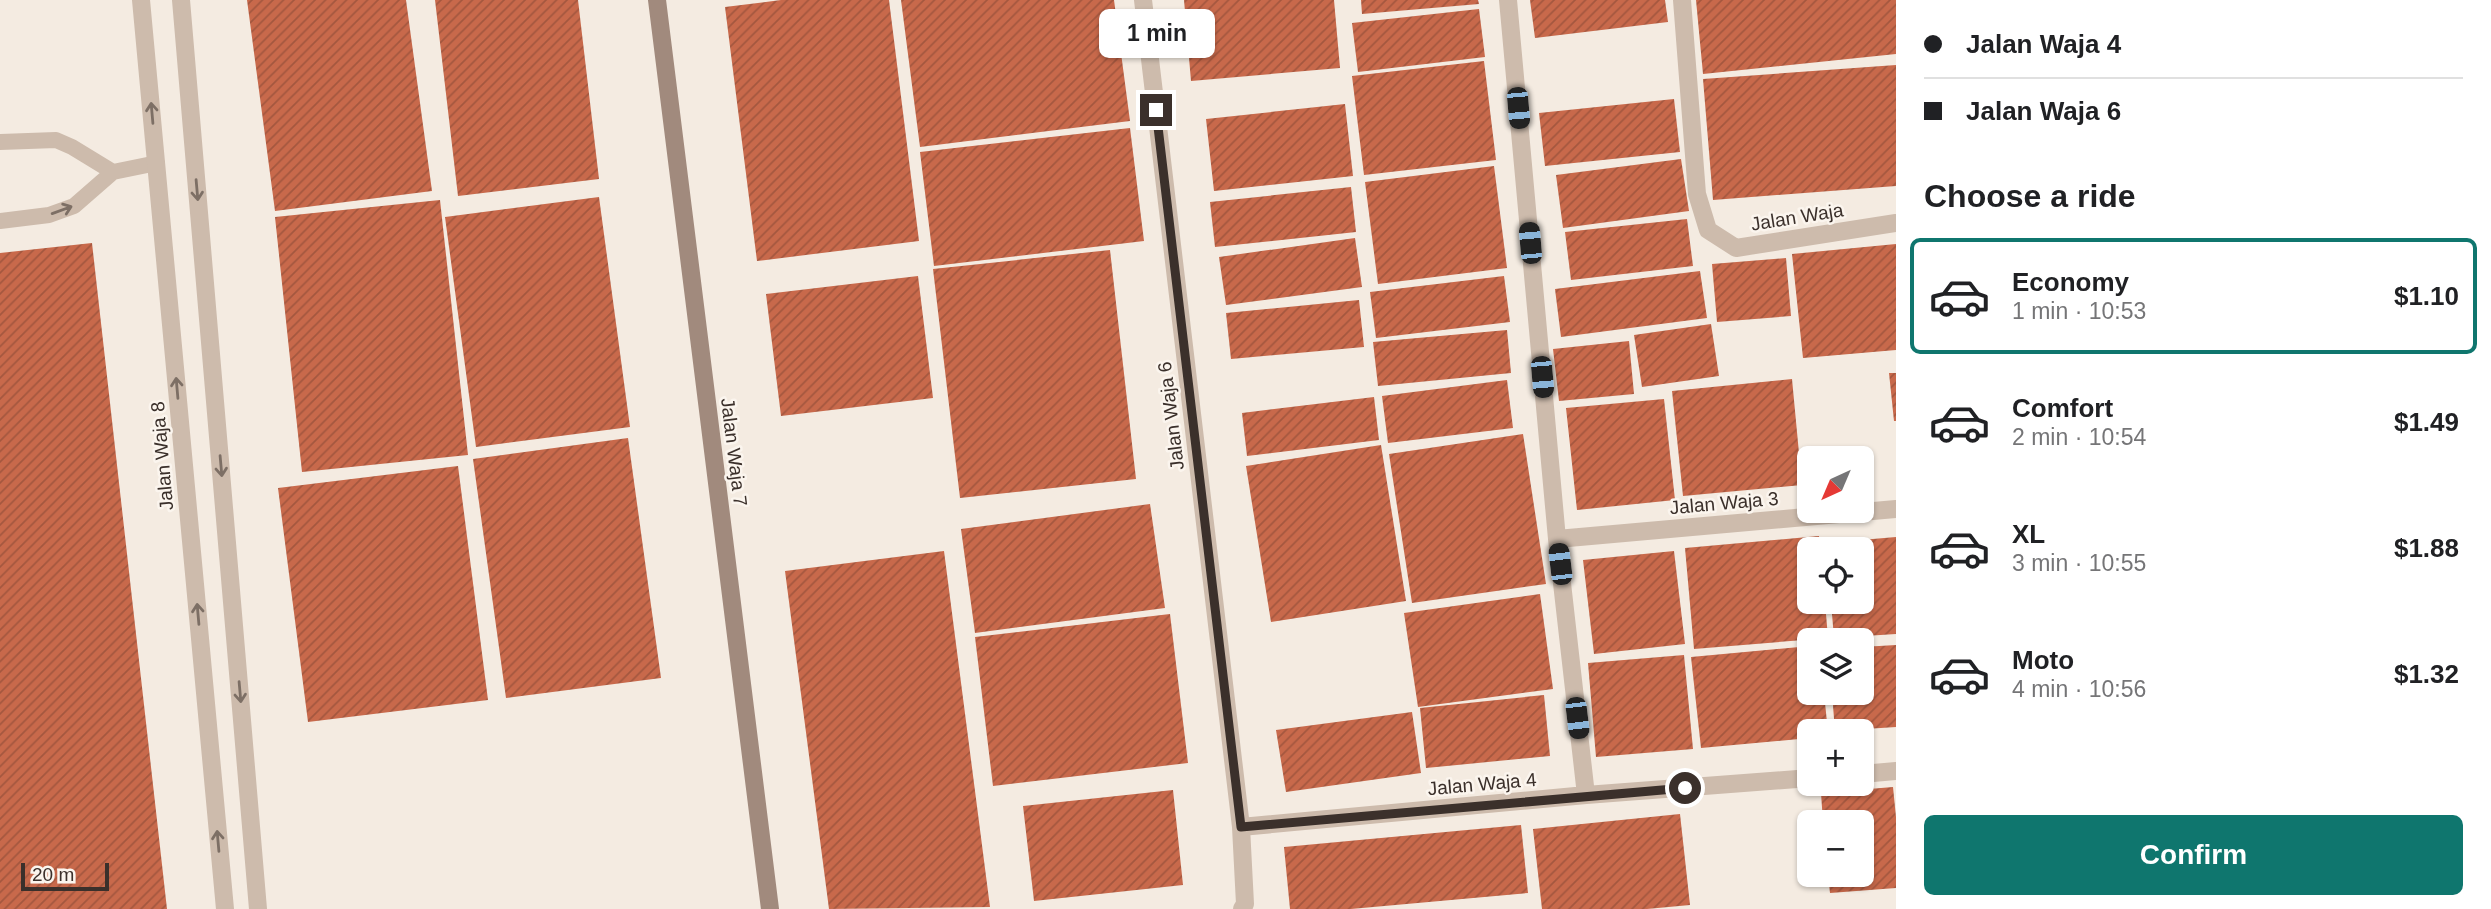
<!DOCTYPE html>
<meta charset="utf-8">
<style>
body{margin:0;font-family:Arial,sans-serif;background:#f2f2f2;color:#202124;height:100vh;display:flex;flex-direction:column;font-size:26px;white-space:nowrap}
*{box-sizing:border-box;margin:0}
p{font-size:23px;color:#757577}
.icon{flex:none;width:38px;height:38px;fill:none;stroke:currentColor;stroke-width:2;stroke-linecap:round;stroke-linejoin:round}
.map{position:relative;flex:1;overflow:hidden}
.sheet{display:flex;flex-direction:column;background:#fff;width:595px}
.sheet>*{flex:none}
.guide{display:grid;align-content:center;height:154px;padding:0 28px;background:#fff}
.needle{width:46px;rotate:224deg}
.tools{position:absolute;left:1797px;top:446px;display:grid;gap:14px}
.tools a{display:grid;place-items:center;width:77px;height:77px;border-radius:10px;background:#fff;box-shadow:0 2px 5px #0004;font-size:35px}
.scale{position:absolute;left:21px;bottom:18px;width:88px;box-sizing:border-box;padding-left:7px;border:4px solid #3b302b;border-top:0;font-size:19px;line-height:24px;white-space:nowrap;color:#3b302b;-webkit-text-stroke:5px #fbf5ee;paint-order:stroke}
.end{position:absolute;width:32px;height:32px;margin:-16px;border:9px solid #3b302b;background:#fff;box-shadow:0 0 0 4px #fff}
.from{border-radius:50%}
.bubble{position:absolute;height:49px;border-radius:10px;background:#fff;box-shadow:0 2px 5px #0004;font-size:23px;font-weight:600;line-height:49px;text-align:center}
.car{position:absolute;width:21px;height:42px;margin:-21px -10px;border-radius:9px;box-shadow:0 0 5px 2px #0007;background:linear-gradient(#222 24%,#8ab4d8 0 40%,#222 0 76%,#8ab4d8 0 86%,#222 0)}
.guide b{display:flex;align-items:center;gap:24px;height:66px;font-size:26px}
.guide b+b{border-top:2px solid #e0e0e0}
.guide i{width:18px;height:18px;background:#202124}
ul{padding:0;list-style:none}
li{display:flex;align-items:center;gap:21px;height:116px;margin:0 14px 10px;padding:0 14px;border:4px solid transparent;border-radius:10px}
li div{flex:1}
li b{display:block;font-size:26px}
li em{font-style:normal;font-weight:600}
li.current{border-color:#0f766e}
li>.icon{width:63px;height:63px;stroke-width:1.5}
h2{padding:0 28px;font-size:32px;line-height:84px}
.button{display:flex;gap:14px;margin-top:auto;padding:14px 28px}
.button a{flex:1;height:80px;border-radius:10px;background:#0f766e;color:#fff;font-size:28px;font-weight:600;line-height:80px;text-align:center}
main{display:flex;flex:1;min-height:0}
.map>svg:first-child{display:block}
.building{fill:url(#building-hatch)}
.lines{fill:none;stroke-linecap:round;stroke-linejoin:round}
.lane{stroke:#cdbbac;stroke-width:16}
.street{stroke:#cdbbac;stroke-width:18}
.secondary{stroke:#a18a7d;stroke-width:18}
.oneway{stroke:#7d6f65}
.route{stroke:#3b302b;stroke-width:9}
.labels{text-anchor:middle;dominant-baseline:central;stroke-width:5;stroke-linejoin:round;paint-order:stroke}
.street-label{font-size:19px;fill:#3b302b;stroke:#fbf5ee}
</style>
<main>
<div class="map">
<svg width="1896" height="909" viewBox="0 0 1896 909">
<defs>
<pattern id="building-hatch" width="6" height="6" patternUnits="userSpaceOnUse" patternTransform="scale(1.75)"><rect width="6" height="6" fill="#c8694b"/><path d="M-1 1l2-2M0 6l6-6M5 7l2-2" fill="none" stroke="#a4573f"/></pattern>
</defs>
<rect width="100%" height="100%" fill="#f4ebe1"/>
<path class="building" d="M247,0H406L432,191L275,211Z
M435,0H578L599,179L458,196Z
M781,0H889L919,241L757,261L725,7Z
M901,0H1114L1130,121L920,147Z
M1184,0H1334L1340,68L1191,81Z
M1361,0H1478L1479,4L1362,14Z
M1530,0H1665L1668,22L1535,38Z
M1696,0H1896V54L1703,74Z
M1479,9L1485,57L1358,72L1352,23Z
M1484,61L1496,160L1364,175L1352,76Z
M1896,65V186L1713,200L1703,79Z
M1674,99L1680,152L1545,166L1539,113Z
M1345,104L1353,176L1214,191L1206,119Z
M1130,128L1144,241L934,266L920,152Z
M1681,159L1689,211L1563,228L1556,175Z
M1494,166L1507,268L1378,284L1365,182Z
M1351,187L1356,232L1215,247L1210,202Z
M599,197L630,427L476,447L445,217Z
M440,200L468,455L302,472L275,217Z
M1687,219L1693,266L1571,280L1565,232Z
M1355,238L1362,287L1226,305L1219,257Z
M92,243L167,909H0V253Z
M1896,244V350L1803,358L1792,254Z
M1110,250L1136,479L960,498L933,269Z
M1786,258L1791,316L1717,322L1712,264Z
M1700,271L1707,318L1561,337L1555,289Z
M918,276L933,398L781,416L766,294Z
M1504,276L1510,322L1376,338L1370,292Z
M1359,300L1364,347L1231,359L1226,313Z
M1711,324L1719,376L1642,387L1634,335Z
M1507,330L1511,373L1378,386L1373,342Z
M1629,341L1634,394L1559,401L1553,349Z
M1889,373H1896V421H1894Z
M1792,379L1802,485L1683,496L1672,391Z
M1507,380L1513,428L1388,443L1382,396Z
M1374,397L1379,440L1247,456L1242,413Z
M1664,399L1675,500L1577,510L1566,408Z
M1523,434L1546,584L1412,603L1389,454Z
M628,438L661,678L506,698L473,459Z
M1381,445L1406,601L1271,622L1246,466Z
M458,466L488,700L308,722L278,488Z
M1150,504L1165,608L975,633L961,529Z
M1819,536L1820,550H1810V602H1825L1828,638L1694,649L1685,548Z
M1896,537V634L1834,638L1831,602H1862V550H1827L1826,543Z
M944,551L990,907L829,909L785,571Z
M1674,551L1685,644L1594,654L1583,560Z
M1540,594L1553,689L1418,707L1404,613Z
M1170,614L1188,763L993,786L975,637Z
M1896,645V727L1835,731L1832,693H1862V647Z
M1810,646V693H1824L1828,732H1810V738L1701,748L1691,657Z
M1684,655L1693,749L1596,757L1588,663Z
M1544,695L1550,756L1426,768L1420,708Z
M1412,712L1421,773L1286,792L1276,730Z
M1893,787L1896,817V888L1830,893L1828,875H1862V822H1823L1821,793Z
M1173,790L1183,885L1034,901L1023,806Z
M1680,814L1690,905L1647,909H1542L1533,829Z
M1521,825L1528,893L1351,909H1290L1284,847Z"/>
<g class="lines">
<path class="lane" d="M0,142L56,140L72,147L113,172
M0,221L49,215L74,206L113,172L157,163"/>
<path class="street" d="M141,0L225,909
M181,0L258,909
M1143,0L1241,827L1245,904L1242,909
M1508,0L1557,539L1586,795
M1682,0L1697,194L1708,230L1736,248L1896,223
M1557,539L1896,509
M1862,774L1896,771
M1241,827L1586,795L1810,778"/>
<path class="secondary" d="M657,0L770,909"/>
</g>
<defs><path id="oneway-shaft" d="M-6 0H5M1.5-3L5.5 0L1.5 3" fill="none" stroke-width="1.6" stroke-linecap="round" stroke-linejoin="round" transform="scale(1.75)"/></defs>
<g class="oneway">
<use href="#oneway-shaft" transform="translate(152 113) rotate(-95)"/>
<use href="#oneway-shaft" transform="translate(197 190) rotate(85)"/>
<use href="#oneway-shaft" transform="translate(62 210) rotate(-20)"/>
<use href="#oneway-shaft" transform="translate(177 388) rotate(-95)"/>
<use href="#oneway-shaft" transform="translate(221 466) rotate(85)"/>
<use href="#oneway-shaft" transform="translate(198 614) rotate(-95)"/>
<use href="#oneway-shaft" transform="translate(240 692) rotate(85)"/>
<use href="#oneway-shaft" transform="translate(218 841) rotate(-95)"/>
</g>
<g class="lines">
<path class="route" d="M1156,110L1241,827L1685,788"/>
</g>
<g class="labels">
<g class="street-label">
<text transform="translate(1797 217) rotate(-9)">Jalan Waja</text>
<text transform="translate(1171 416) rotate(-97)">Jalan Waja 6</text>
<text transform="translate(734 452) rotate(83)">Jalan Waja 7</text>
<text transform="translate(162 456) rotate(-95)">Jalan Waja 8</text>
<text transform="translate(1724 503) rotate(-5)">Jalan Waja 3</text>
<text transform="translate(1482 784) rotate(-5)">Jalan Waja 4</text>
</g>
</g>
</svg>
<div class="tools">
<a><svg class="needle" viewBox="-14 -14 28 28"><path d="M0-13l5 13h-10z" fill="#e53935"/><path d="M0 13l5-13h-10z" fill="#757577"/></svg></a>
<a><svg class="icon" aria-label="locate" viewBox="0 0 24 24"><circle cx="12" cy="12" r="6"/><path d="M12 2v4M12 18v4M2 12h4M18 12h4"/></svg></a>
<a><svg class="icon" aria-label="layers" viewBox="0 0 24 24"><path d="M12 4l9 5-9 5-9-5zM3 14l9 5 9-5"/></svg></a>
<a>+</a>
<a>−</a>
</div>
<div class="scale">20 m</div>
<i class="end from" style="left:1685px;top:788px"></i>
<i class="end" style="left:1156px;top:110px"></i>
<div class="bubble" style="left:1099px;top:9px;width:116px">1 min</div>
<i class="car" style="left:1518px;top:108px;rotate:175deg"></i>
<i class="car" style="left:1530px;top:243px;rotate:355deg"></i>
<i class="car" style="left:1542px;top:377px;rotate:175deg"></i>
<i class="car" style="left:1560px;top:564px;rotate:353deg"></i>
<i class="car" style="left:1577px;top:718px;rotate:173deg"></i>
</div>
<section class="sheet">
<div class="guide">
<b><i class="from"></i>Jalan Waja 4</b>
<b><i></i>Jalan Waja 6</b>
</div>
<h2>Choose a ride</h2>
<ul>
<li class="current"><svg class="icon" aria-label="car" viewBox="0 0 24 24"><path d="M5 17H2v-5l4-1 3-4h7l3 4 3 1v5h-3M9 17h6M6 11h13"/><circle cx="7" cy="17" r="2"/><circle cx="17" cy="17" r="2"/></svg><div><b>Economy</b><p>1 min · 10:53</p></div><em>$1.10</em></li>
<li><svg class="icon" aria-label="car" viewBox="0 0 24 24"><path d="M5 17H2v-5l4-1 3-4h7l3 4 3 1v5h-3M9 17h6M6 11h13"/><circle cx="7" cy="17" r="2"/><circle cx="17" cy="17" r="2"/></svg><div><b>Comfort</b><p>2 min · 10:54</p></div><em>$1.49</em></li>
<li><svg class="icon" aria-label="car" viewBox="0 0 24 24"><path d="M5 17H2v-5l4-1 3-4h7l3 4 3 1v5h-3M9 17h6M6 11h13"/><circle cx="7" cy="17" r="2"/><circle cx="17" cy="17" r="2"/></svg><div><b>XL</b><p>3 min · 10:55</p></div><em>$1.88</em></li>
<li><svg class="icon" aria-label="car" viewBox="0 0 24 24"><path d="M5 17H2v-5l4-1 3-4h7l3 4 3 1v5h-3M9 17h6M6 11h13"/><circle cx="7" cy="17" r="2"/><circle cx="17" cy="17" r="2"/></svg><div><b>Moto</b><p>4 min · 10:56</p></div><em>$1.32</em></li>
</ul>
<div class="button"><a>Confirm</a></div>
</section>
</main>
